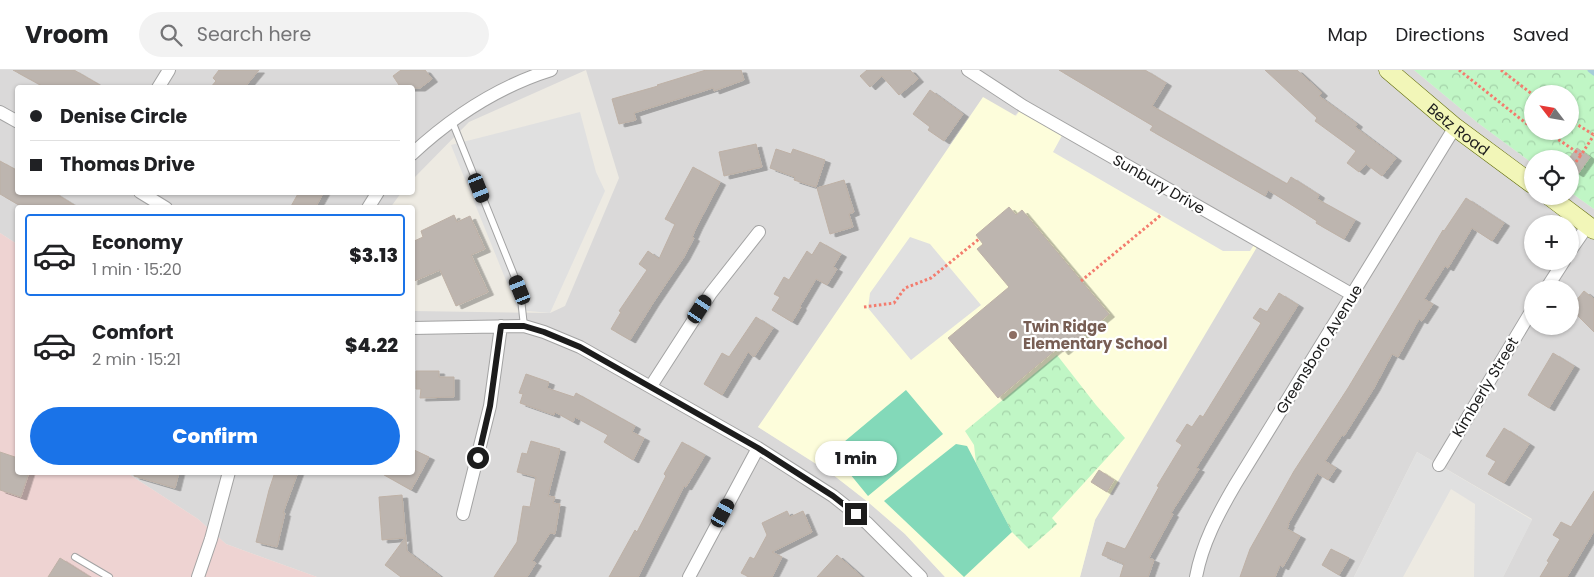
<!DOCTYPE html>
<meta charset="utf-8">
<style>
body{margin:0;font-family:Poppins,sans-serif;background:#f2f2f2;color:#202124;height:100vh;display:flex;flex-direction:column;font-size:19px;white-space:nowrap}
*{box-sizing:border-box;margin:0}
p{font-size:16px;color:#757577}
.icon{flex:none;width:28px;height:28px;fill:none;stroke:currentColor;stroke-width:2;stroke-linecap:round;stroke-linejoin:round}
.map{position:relative;flex:1;overflow:hidden}
.side{position:absolute;left:15px;top:135px;width:400px;height:270px;display:flex;flex-direction:column;background:#fff;border-radius:5px;box-shadow:0 1px 4px #0004}
.side>*{flex:none}
.guide{position:absolute;left:15px;top:15px;width:400px;height:110px;border-radius:5px;box-shadow:0 1px 4px #0004;display:grid;align-content:center;height:110px;padding:0 15px;background:#fff}
.needle{width:32px;rotate:301deg}
.buttons{position:absolute;left:1524px;top:15px;display:grid;gap:10px}
.buttons a{display:grid;place-items:center;width:55px;height:55px;border-radius:50%;background:#fff;box-shadow:0 1px 4px #0004;font-size:25px}
.end{position:absolute;width:22px;height:22px;margin:-11px;border:6px solid #1c1c1c;background:#fff;box-shadow:0 0 0 2px #fff}
.from{border-radius:50%}
.bubble{position:absolute;height:35px;border-radius:18px;background:#fff;box-shadow:0 1px 4px #0004;font-size:16px;font-weight:800;line-height:35px;text-align:center}
.car{position:absolute;width:15px;height:30px;margin:-15px -8px;border-radius:6px;box-shadow:0 0 4px 1px #0007;background:linear-gradient(#222 24%,#8ab4d8 0 40%,#222 0 76%,#8ab4d8 0 86%,#222 0)}
.guide b{display:flex;align-items:center;gap:18px;height:48px;font-size:19px}
.guide b+b{border-top:1px solid #e0e0e0}
.guide i{width:12px;height:12px;background:#202124}
ul{padding:9px 0 0;list-style:none}
li{display:flex;align-items:center;gap:15px;height:82px;margin:0 10px 8px;padding:0 5px;border:2px solid transparent;border-radius:5px}
li div{flex:1}
li b{display:block;font-size:19px}
li em{font-style:normal;font-weight:800}
li.on{border-color:#1a73e8}
li>.icon{width:45px;height:45px;stroke-width:1.5}
.action{display:flex;gap:10px;margin-top:auto;padding:10px 15px}
.action a{flex:1;height:58px;border-radius:30px;background:#1a73e8;color:#fff;font-size:20px;font-weight:800;line-height:58px;text-align:center}
header{display:flex;align-items:center;gap:30px;box-sizing:border-box;height:70px;padding:0 25px;background:#fff;border-bottom:1px solid #e0e0e0}
header strong{font-size:24px}
nav{display:flex;gap:28px;margin-inline-start:auto;font-size:18px}
.search{width:350px;height:45px;background:#f2f2f2;display:flex;align-items:center;gap:12px;box-sizing:border-box;padding:0 18px;border-radius:28px;color:#757577;font-size:19px}
.map>svg:first-child{display:block}
.residential{fill:#dad9d9;fill-rule:evenodd}
.commercial{fill:#eed3d2}
.education{fill:#fdfddb}
.park{fill:url(#park-crowns);fill-rule:evenodd}
.pitch{fill:#83d9b9}
.parking{fill:#e0e0e0}
.lines{fill:none;stroke-linecap:round;stroke-linejoin:round}
.stream{stroke:#a5cdd9;stroke-width:5}
.building{fill:#bdb5af;stroke:#beb1a6;filter:url(#shadow)}
.lane-casing{stroke:#a3a3a3;stroke-width:8}
.street-casing{stroke:#a3a3a3;stroke-width:14}
.secondary-casing{stroke:#626d0a;stroke-width:19}
.path{stroke:#f37c6e;stroke-width:3;stroke-dasharray:2.5 2.5;stroke-linecap:butt}
.lane{stroke:#fff;stroke-width:6}
.street{stroke:#fff;stroke-width:12}
.secondary{stroke:#f2f6b8;stroke-width:18}
.route{stroke:#1c1c1c;stroke-width:6}
.education-dot{fill:#8d6e63;stroke:#fff;stroke-width:2}
.labels{text-anchor:middle;dominant-baseline:central;stroke-width:4.5;stroke-linejoin:round;paint-order:stroke}
.street-label{font-size:15px;fill:#1c1c1c;stroke:#fff}
.education-label{font-size:15px;font-weight:bold;fill:#785e54;stroke:#fff;text-anchor:start}
</style>
<header>
<strong>Vroom</strong>
<div class="search"><svg class="icon" aria-label="search" viewBox="0 0 24 24"><circle cx="10" cy="10" r="6"/><path d="M15 15l6 6"/></svg>Search here</div>
<nav><a>Map</a><a>Directions</a><a>Saved</a></nav>
</header>
<div class="map">
<svg width="1594" height="507" viewBox="0 0 1594 507">
<defs>
<pattern id="park-crowns" width="20" height="18" patternUnits="userSpaceOnUse" patternTransform="scale(1.25)"><rect width="20" height="18" fill="#c0f6c5"/><path d="M2 6a3 3 0 1 1 6 0M12 15a3 3 0 1 1 6 0" fill="none" stroke="#a4d2a9"/></pattern>
<filter id="shadow"><feDropShadow dx="5.5" dy="3" stdDeviation="0" flood-color="#0004"/></filter>
</defs>
<rect width="100%" height="100%" fill="#edeae2"/>
<path class="residential" d="M0,0H1414L1478,53L1532,93V126H1570V122L1594,139V507H1503L1532,449L1417,382L1354,507H1080L1095,450L1023,36L758,357L832,404L868,432L905,464L945,507H317L226,474L198,449L127,403L412,402L413,241L550,243L565,236L619,108L586,0L469,52L413,109L412,18H18V122L401,123L390,138H18L17,174L0,163ZM1532,154H1570V191H1532ZM1532,219H1570V256H1532Z"/>
<path class="commercial" d="M0,163L17,174L18,402L127,403L198,449L226,474L317,507H0Z"/>
<path class="education" d="M983,27L1016,46L1023,36L1260,172L1095,450L1080,507H945L905,464L868,432L832,404L758,357Z"/>
<path class="park" d="M1414,0H1594V139L1570,122V89H1532V93L1478,53ZM1532,24H1570V61H1532Z
M1057,285L1096,335L1125,368L1052,448L1057,454L1029,479L1012,462L976,393L974,375L965,361Z"/>
<path class="pitch" d="M906,320L943,364L868,426L832,382Z
M956,374L967,376L1012,462L964,507L884,431Z"/>
<path class="parking" d="M580,42L596,102L605,121L550,243L518,240L451,75Z
M1065,60L1257,170L1250,181H1223L1053,82Z
M910,167L930,174L981,235L911,290L868,238L870,223Z
M1417,382L1532,450L1503,507H1474L1475,434L1451,419L1403,507H1354Z"/>
<g class="lines">
<path class="stream" d="M1590,0L1594,3"/>
</g>
<path class="building" d="M13,0H74L105,18L44,17Z
M219,0H259L244,18H210L216,11L213,8Z
M401,0H425L432,9L420,18H401L393,6Z
M706,0H741L744,10L714,21L713,18L634,43L636,50L619,54L612,29L658,16L657,15Z
M867,0H910L918,9L899,25L882,6L870,17L860,6Z
M1059,0H1145L1166,13L1152,36L1287,114L1291,107L1319,125L1317,129L1355,150L1344,169L1316,153L1317,151L1268,120L1265,126L1150,60L1153,56Z
M1265,0H1297L1322,23L1319,26L1357,54L1355,57L1396,88L1382,106L1366,94L1359,102L1347,93L1356,81L1315,51L1317,48Z
M930,20L963,44L944,71L928,60L930,57L913,44Z
M756,74L762,97L724,106L719,82Z
M1577,78L1590,87L1578,104L1570,99V87Z
M776,79L791,84L793,79L825,90L816,117L794,110L795,107L770,98Z
M0,91L18,101V122H53L79,138H24L0,124Z
M693,97L720,112L697,156L692,167L694,168L684,187L653,233L630,270L611,259L621,242L619,241L647,200L639,194L648,181L659,189L675,154L665,149Z
M844,110L854,142L849,144L853,157L830,164L817,118Z
M299,122H324L315,138H290Z
M1466,128L1504,153L1492,171L1472,158L1448,198L1445,196L1424,229L1433,234L1422,251L1419,249L1398,287L1392,284L1374,318L1344,366L1342,365L1325,391L1336,398L1328,410L1317,403L1288,454H1289L1287,459L1300,466L1283,497L1280,495L1275,507H1240L1250,479L1294,401L1348,318L1443,160L1444,161Z
M1009,137L1016,145L1022,140L1109,244L1063,282L1059,277L998,328L948,268L1009,217L977,179L983,174L976,165Z
M454,145L457,152L470,146L485,179L471,185L488,222L456,236L440,200L412,212V172L423,167L421,161Z
M820,172L841,184L833,197L837,199L827,215L816,209L800,236L801,237L792,252L772,240L780,227L774,224L784,207L789,210L807,181L812,185Z
M1584,221L1594,229V262L1570,238Z
M1279,223L1298,235L1196,398L1199,399L1171,443L1173,444L1149,488L1154,490L1148,507H1120L1124,494L1102,485L1107,472L1125,479L1159,417L1157,416L1182,375L1176,371L1187,354L1192,357L1200,345L1203,347L1261,253L1253,248L1260,238L1267,242Z
M756,247L773,258L754,287L748,282L722,325L704,314L722,283L729,287Z
M1553,283L1574,296L1549,338L1528,325Z
M416,301H439V307H454V327L420,328L421,319H416Z
M526,304L549,312L547,318L574,327L576,323L635,356L632,362L644,368L633,390L604,372L608,365L575,347L573,352L555,342L554,345L520,333L523,324L519,323Z
M1504,358L1529,374L1504,413L1488,404L1496,391L1486,386Z
M531,371L560,379L548,426L555,427L553,433L560,434L555,464L550,463L532,491L536,493L527,507H494L517,472L523,436L530,437L536,407L517,402L522,383L527,384Z
M682,372L705,385L686,417L684,416L638,507H609L635,460L637,462L666,406L664,404Z
M412,379L429,387L411,420L379,402H412Z
M0,382L18,388V402H29L21,427L0,420Z
M1099,400L1114,410L1107,422L1091,412Z
M134,402H179L175,418L134,406Z
M275,402H298L283,443H285L277,477L256,472L269,420Z
M1594,421V461L1567,507H1540L1549,492L1547,491L1560,469L1553,465L1561,452L1571,457Z
M402,425L407,481L441,507H401L385,495L405,468L382,470L379,427Z
M787,441L790,447L803,441L812,462L772,482L782,487L772,507H749L741,503L750,487L754,489L767,465L762,453Z
M1331,479L1349,488L1339,505L1322,495Z
M837,485L862,507H817Z
M60,488L90,507H48Z"/>
<g class="lines">
<g class="lane-casing">
<path id="lane" d="M452,51L520,220L524,256
M75,487L109,507"/>
</g>
<g class="street-casing">
<path id="street" d="M968,0L1023,36L1353,225
M158,18L169,0
M0,42L18,52
M412,84C452,47 500,16 551,0
M140,122L166,138
M368,138L378,122
M1570,181L1588,155
M1546,219L1564,191
M412,258L524,256L544,262L580,277L758,378L833,426L867,453L921,507
M651,316L711,223L759,162
M1439,395L1532,240
M463,444L490,336L501,256
M198,507L211,469L229,402
M689,507L758,378
M1196,507C1202,474 1218,444 1235,415L1455,57"/>
</g>
<g class="secondary-casing">
<g id="secondary">
<path id="s1" d="M1388,0L1455,57L1532,114"/>
<path d="M1549,126L1594,160"/>
</g>
</g>
<path class="path" d="M1459,0L1532,58
M1501,0L1532,24
M1570,50L1594,65
M1546,61L1581,85L1594,65
M1570,100L1581,85
M1081,211L1161,145
M864,237L894,233L905,218L931,208L979,169"/>
<use href="#lane" class="lane"/>
<use href="#street" class="street"/>
<use href="#secondary" class="secondary"/>
</g>
<g class="lines">
<path class="route" d="M478,388L490,336L501,256H524L544,262L580,277L758,378L833,426L856,444"/>
</g>
<circle class="education-dot" cx="1013" cy="265" r="5"/>
<g class="labels">
<g class="street-label">
<text stroke="none"><textPath href="#s1" startOffset="92">Betz Road</textPath></text>
<text transform="translate(1159 114) rotate(30)">Sunbury Drive</text>
<text transform="translate(1319 279) rotate(-58)">Greensboro Avenue</text>
<text transform="translate(1485 317) rotate(-59)">Kimberly Street</text>
</g>
<g class="education-label">
<text x="1023" y="256">Twin Ridge<tspan x="1023" dy="17">Elementary School</tspan></text>
</g>
</g>
</svg>
<div class="buttons">
<a><svg class="needle" viewBox="-14 -14 28 28"><path d="M0-13l5 13h-10z" fill="#e53935"/><path d="M0 13l5-13h-10z" fill="#757577"/></svg></a>
<a><svg class="icon" aria-label="locate" viewBox="0 0 24 24"><circle cx="12" cy="12" r="6"/><path d="M12 2v4M12 18v4M2 12h4M18 12h4"/></svg></a>
<a>+</a>
<a>−</a>
</div>
<i class="end from" style="left:478px;top:388px"></i>
<i class="end" style="left:856px;top:444px"></i>
<div class="bubble" style="left:815px;top:371px;width:82px">1 min</div>
<i class="car" style="left:479px;top:118px;rotate:158deg"></i>
<i class="car" style="left:520px;top:220px;rotate:338deg"></i>
<i class="car" style="left:700px;top:239px;rotate:33deg"></i>
<i class="car" style="left:723px;top:443px;rotate:29deg"></i>
<div class="guide">
<b><i class="from"></i>Denise Circle</b>
<b><i></i>Thomas Drive</b>
</div>
<section class="side">
<ul>
<li class="on"><svg class="icon" aria-label="car" viewBox="0 0 24 24"><path d="M5 17H2v-5l4-1 3-4h7l3 4 3 1v5h-3M9 17h6M6 11h13"/><circle cx="7" cy="17" r="2"/><circle cx="17" cy="17" r="2"/></svg><div><b>Economy</b><p>1 min · 15:20</p></div><em>$3.13</em></li>
<li><svg class="icon" aria-label="car" viewBox="0 0 24 24"><path d="M5 17H2v-5l4-1 3-4h7l3 4 3 1v5h-3M9 17h6M6 11h13"/><circle cx="7" cy="17" r="2"/><circle cx="17" cy="17" r="2"/></svg><div><b>Comfort</b><p>2 min · 15:21</p></div><em>$4.22</em></li>
</ul>
<div class="action"><a>Confirm</a></div>
</section>
</div>
